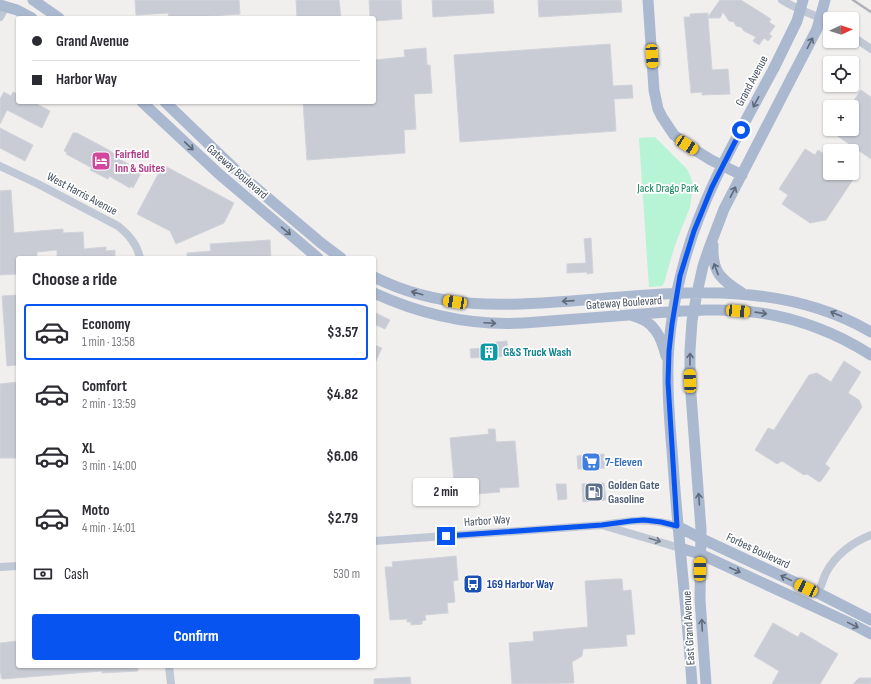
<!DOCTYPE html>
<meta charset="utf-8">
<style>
body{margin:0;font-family:"Sofia Sans Condensed",sans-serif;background:#f7f7f7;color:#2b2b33;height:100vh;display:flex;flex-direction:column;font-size:15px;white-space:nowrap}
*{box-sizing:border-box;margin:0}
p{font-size:13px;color:#7c7c81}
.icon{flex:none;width:22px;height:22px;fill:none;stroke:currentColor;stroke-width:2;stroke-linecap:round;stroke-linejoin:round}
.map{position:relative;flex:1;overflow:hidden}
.sheet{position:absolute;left:16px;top:256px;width:360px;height:412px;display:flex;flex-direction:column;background:#fff;border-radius:4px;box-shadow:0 1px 3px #0004}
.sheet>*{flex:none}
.guide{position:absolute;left:16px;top:16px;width:360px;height:88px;border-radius:4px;box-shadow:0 1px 3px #0004;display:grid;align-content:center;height:88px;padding:0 16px;background:#fff}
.needle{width:26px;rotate:86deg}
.buttons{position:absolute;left:823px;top:12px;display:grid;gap:8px}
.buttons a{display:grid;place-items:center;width:36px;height:36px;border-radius:4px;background:#fff;box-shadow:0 1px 3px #0004;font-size:20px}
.end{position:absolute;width:18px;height:18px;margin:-9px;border:5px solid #0854f0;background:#fff;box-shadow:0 0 0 2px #fff}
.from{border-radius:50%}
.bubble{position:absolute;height:28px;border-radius:4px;background:#fff;box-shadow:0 1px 3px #0004;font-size:13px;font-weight:700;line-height:28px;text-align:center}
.car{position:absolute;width:12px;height:24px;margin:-12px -6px;border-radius:5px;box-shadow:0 0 3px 1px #0007;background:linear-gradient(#f5c518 24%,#345 0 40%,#f5c518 0 76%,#345 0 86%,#f5c518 0)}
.guide b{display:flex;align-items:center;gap:14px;height:38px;font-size:15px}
.guide b+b{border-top:1px solid #e1e1e2}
.guide i{width:10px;height:10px;background:#2b2b33}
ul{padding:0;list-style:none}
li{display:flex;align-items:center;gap:12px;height:56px;margin:0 8px 6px;padding:0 8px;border:2px solid transparent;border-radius:4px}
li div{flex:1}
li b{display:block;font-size:15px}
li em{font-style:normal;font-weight:700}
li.current{border-color:#0854f0}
li>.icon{width:36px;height:36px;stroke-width:1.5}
h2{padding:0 16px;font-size:18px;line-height:48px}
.pay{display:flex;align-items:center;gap:10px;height:44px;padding:0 16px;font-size:15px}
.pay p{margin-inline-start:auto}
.action{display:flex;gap:8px;margin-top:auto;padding:8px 16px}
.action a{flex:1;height:46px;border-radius:4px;background:#0854f0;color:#fff;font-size:16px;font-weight:700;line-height:46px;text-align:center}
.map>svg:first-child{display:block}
.green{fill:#b7f3d5}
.building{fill:#c9ccd4;stroke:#d1d3da}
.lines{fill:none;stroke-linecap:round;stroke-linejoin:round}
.minor{stroke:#c0c8d5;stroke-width:8}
.major{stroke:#abb9d0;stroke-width:11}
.rail{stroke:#afb2b9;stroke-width:2.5}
.major-bridge{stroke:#abb9d0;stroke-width:11}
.oneway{stroke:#5e6a7a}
.oneway2{stroke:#6f7987}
.route{stroke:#0854f0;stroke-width:5}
.labels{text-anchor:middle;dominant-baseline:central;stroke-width:3.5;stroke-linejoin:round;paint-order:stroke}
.street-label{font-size:12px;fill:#444f5d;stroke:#fff}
.hotel-label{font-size:12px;font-weight:bold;fill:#b23c85;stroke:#fff;text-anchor:start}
.park-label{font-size:12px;fill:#0e8557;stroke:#fff}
.culture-label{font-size:12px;font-weight:bold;fill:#0d838f;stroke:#fff;text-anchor:start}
.shop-label{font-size:12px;font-weight:bold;fill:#366cbe;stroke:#fff;text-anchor:start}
.service-label{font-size:12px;font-weight:bold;fill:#4e5e75;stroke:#fff;text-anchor:start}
.transit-label{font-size:12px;font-weight:bold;fill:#164399;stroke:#fff;text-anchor:start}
</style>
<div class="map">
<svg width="871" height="684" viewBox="0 0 871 684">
<rect width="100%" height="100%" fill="#f1eeee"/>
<path class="green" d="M655,137L687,169L691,178L693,187L690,207L675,245L664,283L662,286L649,287L639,138Z"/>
<path class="building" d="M135,0H239L240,14L180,18H169L168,13L136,15Z
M296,0H339L341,18H297Z
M369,0H401L402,19L374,21V18H370Z
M432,0H493L494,13L433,17Z
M538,0H621L622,12L539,17Z
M720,0H741L771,19L769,22L775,26L769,34L772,36L768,41L764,38L759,45L753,41L756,37L744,31L741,27L736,26L734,22L729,21L723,12L720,18H708L712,70L728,69L730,94L702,95V92L691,93L684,17H690V14L708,13V17Z
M610,44L613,86L632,85L633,98L614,99L616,131L460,142L454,55Z
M426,48L427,65H430L432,93L414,94L416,129L404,130L405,153L307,160L303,102H374V60L405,57L404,50Z
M861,90L871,97V159L833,133L835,129H852V103Z
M4,92L11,96L13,92L18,94V102H33L50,111L42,128L7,110L0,124V99Z
M0,128L33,145L25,161L0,148Z
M73,133H77L107,149L119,157V159L130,165L131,164L140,168V170L142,171L133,188L131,186L130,188L109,176L108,179L90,170L92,168L66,154L67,152L64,151Z
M805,149L815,155L818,150L830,158V173H852L856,175L826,220L810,223L782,204L788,195L779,189Z
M163,165L234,203L224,223L176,244L170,231L137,214Z
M11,190L14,233L63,229V233L83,232L84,249L106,247V251L115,250V258H57V250L37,252V258H18V274L0,275V191Z
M591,238L593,273L587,274V272L567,273V264L586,263L584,239Z
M270,240L271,258H187V253L211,251L210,244Z
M18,295V365L7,366L2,296Z
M374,312L390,320L385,329L374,324Z
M507,341L508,356L471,358L470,349L496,347V342Z
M374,345L382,348L374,365Z
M844,361L861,372L848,393L859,400L862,407L825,464L830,468L821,481L819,482L807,474L804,475L782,461L777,464L755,450L768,428L774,430L809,375L817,373L831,382Z
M18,382V458H0V384Z
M488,429H495L496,442L515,441L519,487L499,488L500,492L465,495V491L455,492L450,438L489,434Z
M604,454L605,468L578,469L577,456Z
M604,483L606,500L583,502L582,484Z
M556,484H566L567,499L558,500Z
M456,556L458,580L453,581L455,602L447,603L448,613L425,615L426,620L422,621V624L411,625V622H407V619L390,620L385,567H393L392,562Z
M614,579H622L623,591L631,590L635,634L626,635L627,646L583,649L582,656L572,662L574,683L512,684L509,643L534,641L533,632L588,627L585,581Z
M773,623L798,637L801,632L838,654L820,684H772L779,671L754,656Z
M18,641V666H138V671L102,673V671L3,679L1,678V673L0,674V643Z
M410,677L411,684H374V679Z
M859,678H871V684H853Z"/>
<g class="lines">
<path class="minor" d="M782,0C797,10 814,14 830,23
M0,17L6,6
M852,36L871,49
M0,166L38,184L118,226C129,235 137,244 140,258
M605,526L680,548
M374,541L603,525C632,520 648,518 677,526
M0,567L18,566
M818,593C821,587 823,579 826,573C835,555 853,542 871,535
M169,666L171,684"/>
<path class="major" d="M33,0L59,18
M648,0L654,90L658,109L662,117L674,135L687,145L711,160L742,175
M0,5L17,10L32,18
M142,102L219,174L318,258
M165,102L243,177L321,243L341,258
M713,245C712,272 720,279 742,293
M374,277C440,310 502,306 572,301C673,293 779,278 871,332
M374,293C422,315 471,326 524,323C563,320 603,317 642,314C681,311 722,307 761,313C800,319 838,334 871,355
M633,316C654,321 661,336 666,356
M677,526L700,538L818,593L871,620
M680,548L700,554L856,626L871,634
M692,684C687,610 678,537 673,463C671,436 668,408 668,380C667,340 674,298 685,259C704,191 741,130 774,68
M706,684L700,600L701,529L690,381V350L692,321L697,293L703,266L708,251L724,209L792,77"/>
<path class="rail" d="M853,0L871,12"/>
<path class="major-bridge" d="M774,68L797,21L803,0
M792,77L817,29L825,0"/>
</g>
<defs><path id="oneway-shaft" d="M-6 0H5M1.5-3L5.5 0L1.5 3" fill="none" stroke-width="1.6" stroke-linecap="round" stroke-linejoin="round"/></defs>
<g class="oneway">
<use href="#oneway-shaft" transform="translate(810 43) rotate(-63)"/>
<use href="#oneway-shaft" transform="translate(756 102) rotate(118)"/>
<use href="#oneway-shaft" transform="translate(189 146) rotate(43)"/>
<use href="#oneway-shaft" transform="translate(733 192) rotate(-63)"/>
<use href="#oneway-shaft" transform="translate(286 231) rotate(40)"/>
<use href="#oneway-shaft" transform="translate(716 269) rotate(-111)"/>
<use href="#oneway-shaft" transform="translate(417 293) rotate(-164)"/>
<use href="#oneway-shaft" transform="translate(568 301) rotate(176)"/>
<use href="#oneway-shaft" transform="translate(761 313) rotate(8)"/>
<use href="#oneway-shaft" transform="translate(836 314) rotate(-157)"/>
<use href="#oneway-shaft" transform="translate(490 323) rotate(3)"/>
<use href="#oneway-shaft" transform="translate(690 359) rotate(-89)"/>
<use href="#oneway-shaft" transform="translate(699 499) rotate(-94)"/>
<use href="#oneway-shaft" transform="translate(735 570) rotate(25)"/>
<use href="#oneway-shaft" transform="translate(786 578) rotate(-155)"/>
<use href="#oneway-shaft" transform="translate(702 625) rotate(-93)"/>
<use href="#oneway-shaft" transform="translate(853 625) rotate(26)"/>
</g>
<use class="oneway2" href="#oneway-shaft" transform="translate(655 540) rotate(17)"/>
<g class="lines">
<path class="route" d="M446,536L602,525L631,521L644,520L661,522L677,526L668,382L669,351L672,324L680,276L694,231L712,187L741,130"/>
</g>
<defs>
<g id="hotel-square" transform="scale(1)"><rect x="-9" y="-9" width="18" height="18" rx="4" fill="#d1479c" stroke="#fff"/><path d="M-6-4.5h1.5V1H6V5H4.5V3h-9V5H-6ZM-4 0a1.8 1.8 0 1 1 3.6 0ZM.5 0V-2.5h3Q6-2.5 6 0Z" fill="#fff"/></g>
<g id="building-square" transform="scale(1)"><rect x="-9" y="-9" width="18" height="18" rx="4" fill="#0f9aa8" stroke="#fff"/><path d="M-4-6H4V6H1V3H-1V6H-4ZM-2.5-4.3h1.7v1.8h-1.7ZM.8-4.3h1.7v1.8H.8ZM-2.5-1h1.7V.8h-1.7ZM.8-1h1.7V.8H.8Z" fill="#fff"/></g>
<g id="supermarket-square" transform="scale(1)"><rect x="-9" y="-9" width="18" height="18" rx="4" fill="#3f7fe0" stroke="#fff"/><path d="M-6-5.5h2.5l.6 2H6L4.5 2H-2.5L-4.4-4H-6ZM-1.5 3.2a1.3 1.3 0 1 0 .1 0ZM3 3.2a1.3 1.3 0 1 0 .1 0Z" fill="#fff"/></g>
<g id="fuel-square" transform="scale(1)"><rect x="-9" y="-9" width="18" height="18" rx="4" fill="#5c6f8a" stroke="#fff"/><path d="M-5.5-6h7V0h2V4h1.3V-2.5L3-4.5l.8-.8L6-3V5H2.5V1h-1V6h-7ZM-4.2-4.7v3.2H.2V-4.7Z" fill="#fff"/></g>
<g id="bus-square" transform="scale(1)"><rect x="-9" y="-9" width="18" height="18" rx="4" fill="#1a4fb4" stroke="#fff"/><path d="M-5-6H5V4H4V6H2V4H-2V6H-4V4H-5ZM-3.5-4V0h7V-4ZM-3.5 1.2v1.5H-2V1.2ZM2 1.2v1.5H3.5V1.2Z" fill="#fff"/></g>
</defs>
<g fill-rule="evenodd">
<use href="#hotel-square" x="101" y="161"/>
<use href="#building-square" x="489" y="352"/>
<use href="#supermarket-square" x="591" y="462"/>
<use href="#fuel-square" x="594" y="492"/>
<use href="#bus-square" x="473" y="584"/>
</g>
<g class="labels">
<g class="street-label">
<text transform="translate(752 81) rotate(-62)">Grand Avenue</text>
<text transform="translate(237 172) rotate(41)">Gateway Boulevard</text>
<text transform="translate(82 194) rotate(28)">West Harris Avenue</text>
<text transform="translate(624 303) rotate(-4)">Gateway Boulevard</text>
<text transform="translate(487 521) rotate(-4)">Harbor Way</text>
<text transform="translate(758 551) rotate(25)">Forbes Boulevard</text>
<text transform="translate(689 628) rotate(-93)">East Grand Avenue</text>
</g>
<g class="hotel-label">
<text x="115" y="154">Fairfield<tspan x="115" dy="14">Inn &amp; Suites</tspan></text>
</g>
<g class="park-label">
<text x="668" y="188">Jack Drago Park</text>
</g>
<g class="culture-label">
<text x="503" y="352">G&amp;S Truck Wash</text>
</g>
<g class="shop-label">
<text x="605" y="462">7-Eleven</text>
</g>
<g class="service-label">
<text x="608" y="485">Golden Gate<tspan x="608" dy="14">Gasoline</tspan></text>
</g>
<g class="transit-label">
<text x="487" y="584">169 Harbor Way</text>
</g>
</g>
</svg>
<div class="buttons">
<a><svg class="needle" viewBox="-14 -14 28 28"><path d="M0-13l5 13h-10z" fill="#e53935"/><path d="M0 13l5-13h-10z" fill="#7c7c81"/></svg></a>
<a><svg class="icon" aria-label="locate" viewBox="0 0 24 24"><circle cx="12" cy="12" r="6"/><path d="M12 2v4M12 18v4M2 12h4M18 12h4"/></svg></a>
<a>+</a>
<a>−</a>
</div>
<i class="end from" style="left:741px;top:130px"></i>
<i class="end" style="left:446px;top:536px"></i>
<div class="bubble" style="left:413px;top:478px;width:66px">2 min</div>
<i class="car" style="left:652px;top:56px;rotate:176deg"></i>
<i class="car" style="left:687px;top:145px;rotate:123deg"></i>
<i class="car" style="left:455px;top:302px;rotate:279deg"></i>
<i class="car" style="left:738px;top:311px;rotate:95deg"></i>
<i class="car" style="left:690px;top:381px;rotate:358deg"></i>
<i class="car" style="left:700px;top:569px;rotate:1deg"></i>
<i class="car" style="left:806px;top:588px;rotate:295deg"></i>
<div class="guide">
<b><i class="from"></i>Grand Avenue</b>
<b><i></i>Harbor Way</b>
</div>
<section class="sheet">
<h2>Choose a ride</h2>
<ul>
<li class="current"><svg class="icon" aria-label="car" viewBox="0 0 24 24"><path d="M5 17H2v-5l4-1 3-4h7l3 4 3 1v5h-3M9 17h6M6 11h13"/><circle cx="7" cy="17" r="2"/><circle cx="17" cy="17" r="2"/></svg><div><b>Economy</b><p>1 min · 13:58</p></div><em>$3.57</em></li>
<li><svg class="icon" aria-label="car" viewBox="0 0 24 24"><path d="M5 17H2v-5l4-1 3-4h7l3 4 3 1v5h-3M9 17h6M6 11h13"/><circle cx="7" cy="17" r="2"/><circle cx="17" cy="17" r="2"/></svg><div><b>Comfort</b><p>2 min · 13:59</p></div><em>$4.82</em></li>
<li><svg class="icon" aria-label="car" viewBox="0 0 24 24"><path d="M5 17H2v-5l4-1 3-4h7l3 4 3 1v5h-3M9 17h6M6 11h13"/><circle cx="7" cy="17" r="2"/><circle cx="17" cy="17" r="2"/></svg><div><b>XL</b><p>3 min · 14:00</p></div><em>$6.06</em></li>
<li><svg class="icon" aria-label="car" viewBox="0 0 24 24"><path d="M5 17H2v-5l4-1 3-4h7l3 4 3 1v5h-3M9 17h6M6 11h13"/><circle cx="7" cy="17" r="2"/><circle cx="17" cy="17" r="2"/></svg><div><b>Moto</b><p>4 min · 14:01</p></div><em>$2.79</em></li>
</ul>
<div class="pay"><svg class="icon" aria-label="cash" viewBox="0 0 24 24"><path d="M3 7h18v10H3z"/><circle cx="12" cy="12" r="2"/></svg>Cash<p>530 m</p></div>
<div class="action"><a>Confirm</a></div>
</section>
</div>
